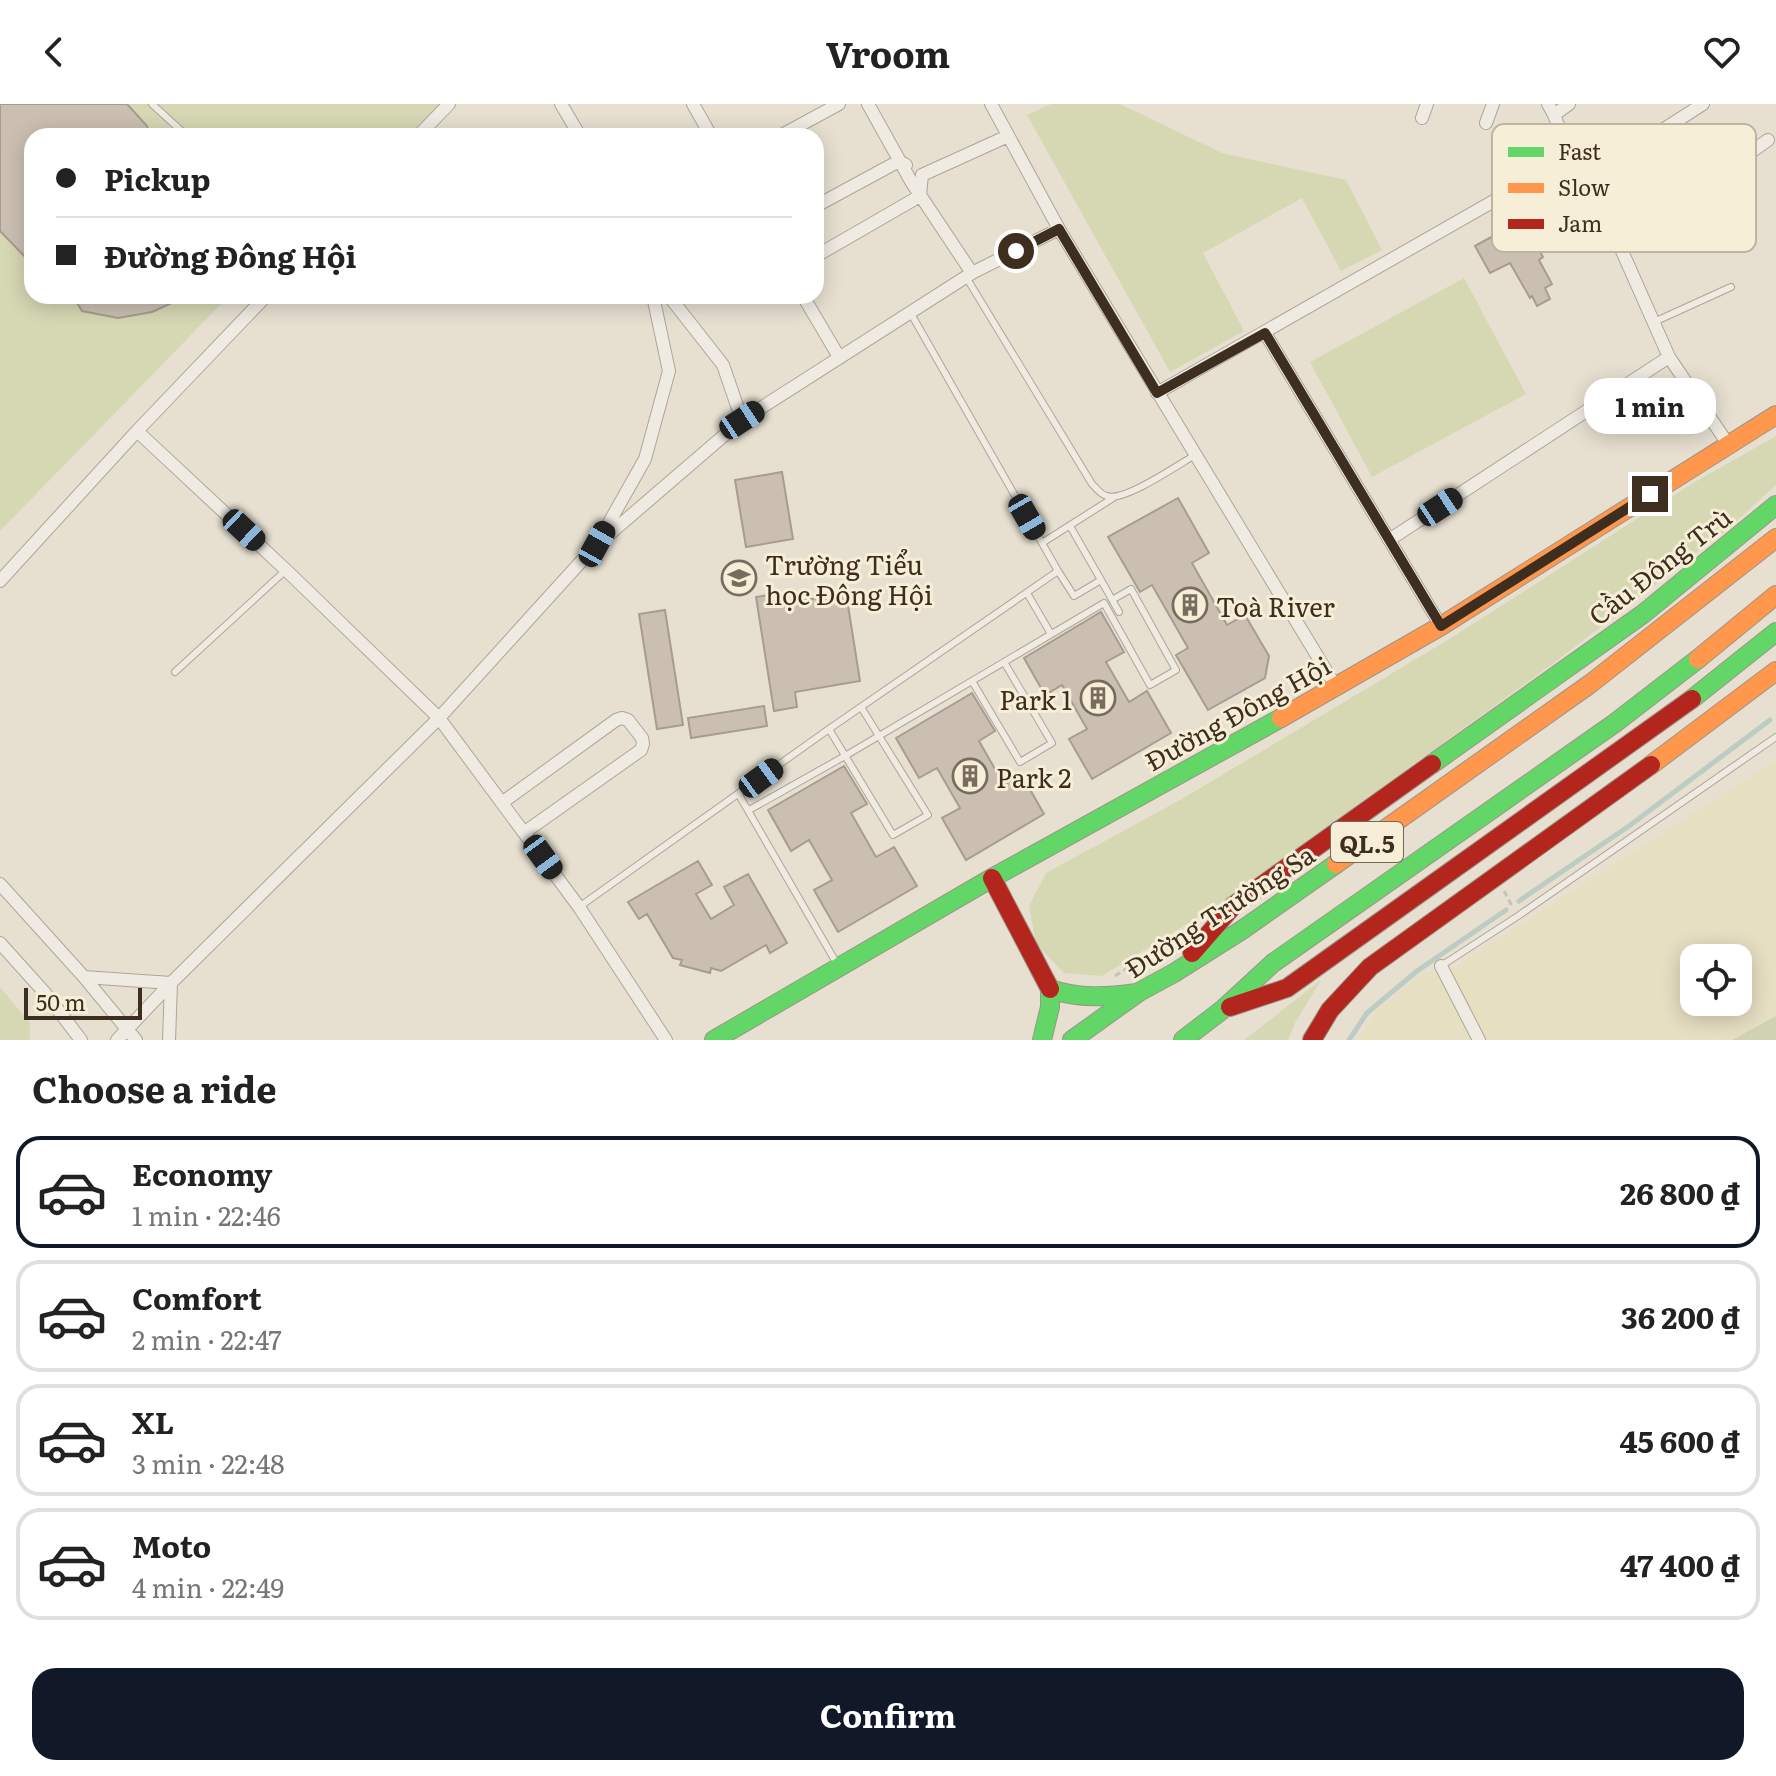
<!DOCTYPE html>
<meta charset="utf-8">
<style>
body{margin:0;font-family:Literata,serif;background:#f2f2f2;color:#222;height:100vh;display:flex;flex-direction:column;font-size:30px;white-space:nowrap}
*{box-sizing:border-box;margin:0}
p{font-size:26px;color:#767676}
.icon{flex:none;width:44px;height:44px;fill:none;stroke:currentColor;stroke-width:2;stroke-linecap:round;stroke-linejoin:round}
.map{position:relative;height:936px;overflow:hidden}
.sheet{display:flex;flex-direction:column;background:#fff;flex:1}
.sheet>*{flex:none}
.banner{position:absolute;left:24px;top:24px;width:800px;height:176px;border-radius:24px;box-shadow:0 4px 20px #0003;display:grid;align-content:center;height:176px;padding:0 32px;background:#fff}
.tools{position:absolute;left:1680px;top:840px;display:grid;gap:16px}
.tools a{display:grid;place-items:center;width:72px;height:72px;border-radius:16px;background:#fff;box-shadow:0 4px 20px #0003;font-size:40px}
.scale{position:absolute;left:24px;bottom:20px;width:118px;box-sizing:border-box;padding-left:8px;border:4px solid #3d2e20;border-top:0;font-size:22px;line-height:28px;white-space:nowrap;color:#3d2e20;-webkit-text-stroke:6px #f7eed8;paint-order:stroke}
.end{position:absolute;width:36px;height:36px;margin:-18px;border:10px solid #3d2e20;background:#fff;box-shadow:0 0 0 4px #fff}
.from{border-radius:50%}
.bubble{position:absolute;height:56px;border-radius:24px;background:#fff;box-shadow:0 4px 20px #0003;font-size:26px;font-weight:700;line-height:56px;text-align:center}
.car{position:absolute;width:24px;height:48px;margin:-24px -12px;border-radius:10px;box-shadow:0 0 6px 2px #0007;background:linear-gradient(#222 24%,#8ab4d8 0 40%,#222 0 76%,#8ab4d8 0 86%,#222 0)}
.banner b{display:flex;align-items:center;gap:28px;height:76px;font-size:30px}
.banner b+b{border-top:2px solid #e0e0e0}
.banner i{width:20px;height:20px;background:#222}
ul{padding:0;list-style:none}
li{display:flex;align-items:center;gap:24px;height:112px;margin:0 16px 12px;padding:0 16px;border:4px solid #e0e0e0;border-radius:24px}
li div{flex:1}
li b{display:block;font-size:30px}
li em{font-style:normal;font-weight:700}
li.current{border-color:#111827}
li>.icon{width:72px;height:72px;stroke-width:1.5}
h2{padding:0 32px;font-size:36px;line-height:96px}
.action{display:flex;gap:16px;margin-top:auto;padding:16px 32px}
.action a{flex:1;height:92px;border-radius:24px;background:#111827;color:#fff;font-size:32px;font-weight:700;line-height:92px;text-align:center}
header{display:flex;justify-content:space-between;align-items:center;height:104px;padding:0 32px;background:#fff;font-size:36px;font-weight:700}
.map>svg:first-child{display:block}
.farmland{fill:#e6dfc2;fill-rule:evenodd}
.green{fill:#d6d7b3}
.cemetery{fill:#d1d1b3}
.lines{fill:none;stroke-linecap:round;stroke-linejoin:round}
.stream{stroke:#bcccc2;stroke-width:5}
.building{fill:#cbbfb2;stroke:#a89c90;stroke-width:2}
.lane-casing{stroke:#ada599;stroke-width:8}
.street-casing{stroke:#ada599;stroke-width:14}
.fast-casing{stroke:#9c958a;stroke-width:20}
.slow-casing{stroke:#9c958a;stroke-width:20}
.jam-casing{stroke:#9c958a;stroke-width:20}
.path{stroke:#c8c2b9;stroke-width:3;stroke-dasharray:6 4;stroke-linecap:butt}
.lane{stroke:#efebe3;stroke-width:6}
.street{stroke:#efebe3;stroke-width:12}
.fast{stroke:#63d668;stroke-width:18}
.slow{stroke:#ff974d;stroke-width:18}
.jam{stroke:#b3261e;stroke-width:18}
.route{stroke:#3d2e20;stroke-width:10}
.labels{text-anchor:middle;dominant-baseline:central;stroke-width:6;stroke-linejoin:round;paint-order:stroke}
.shield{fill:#f7eed8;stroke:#756857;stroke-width:2}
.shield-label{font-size:24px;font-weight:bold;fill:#3d2e20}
.poi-label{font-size:26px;fill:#3d2e20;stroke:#f7eed8;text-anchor:start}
.street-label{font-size:26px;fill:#3d2e20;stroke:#f7eed8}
.key{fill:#f7eed8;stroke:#bfb4a1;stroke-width:2}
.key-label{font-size:22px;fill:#3d2e20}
</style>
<header><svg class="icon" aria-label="back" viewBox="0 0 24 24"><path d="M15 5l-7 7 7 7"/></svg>Vroom<svg class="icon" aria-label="heart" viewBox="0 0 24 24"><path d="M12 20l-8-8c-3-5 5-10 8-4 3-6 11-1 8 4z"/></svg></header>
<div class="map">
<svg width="1776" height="936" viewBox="0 0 1776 936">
<rect width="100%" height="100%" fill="#e7e0d1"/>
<path class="farmland" d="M1776,656V912L1732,936H1358L1375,907L1423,869L1453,864ZM1694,854H1738V898H1694Z"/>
<path class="green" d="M0,0H449L418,32H32V192H229L0,427Z
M1051,0H1120L1222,49L1346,76L1382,146L1341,167L1302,94L1203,149L1244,227L1170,268L1027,11Z
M1464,174L1526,290L1372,373L1310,258Z
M1776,332V381L1730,423L1554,559L1218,801L1102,872L1064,869L1036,840L1029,802L1046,769L1182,695L1451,534L1693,379Z
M1321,876L1295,919L1288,936H1244Z
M0,883L30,919V936H0Z"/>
<path class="cemetery" d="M1776,912V936H1732Z"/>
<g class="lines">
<path class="stream" d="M1519,797L1629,722L1770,616
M1349,936L1367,909L1417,867L1506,806"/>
</g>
<path class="building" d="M0,0H127L147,22L150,32H32V160L0,127Z
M1521,113L1543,153L1539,156L1552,180L1545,184L1550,195L1537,202L1532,192L1530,194L1510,159L1490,169L1475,142L1495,131L1493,129Z
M73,192H187L152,208L118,214L82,207Z
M782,368L793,435L746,443L735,376Z
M1178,394L1209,449L1192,459L1227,521L1245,511L1269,552L1265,574L1208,606L1176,551L1188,544L1152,481L1140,488L1108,433Z
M780,489L781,500L841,490L842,496L847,495L860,577L795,588L797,603L774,607L756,493Z
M665,506L683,621L657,625L639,510Z
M1101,508L1124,548L1106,558L1129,598L1147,587L1171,629L1092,675L1069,635L1087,625L1062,581L1045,591L1024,554Z
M972,589L995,627L979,637L1004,681L1021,670L1044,710L966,756L942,714L960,704L937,664L919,674L896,634Z
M764,602L767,622L691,634L688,614Z
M844,662L867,700L851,709L876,753L894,743L917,782L838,828L814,786L832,776L809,736L791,747L768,706Z
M698,757L712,781L696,790L711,815L734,801L724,783L748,770L787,839L770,849L766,841L721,867L711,864L710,869L680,861L682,856L673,854L647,810L639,815L628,798Z"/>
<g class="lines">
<g class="lane-casing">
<path id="lane" d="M152,0L187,32
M966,173L1092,380C1096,384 1101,391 1107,392C1124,398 1178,361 1195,351
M1654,218L1731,183
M1070,422L1101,476
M1042,439L1113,394
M1058,467L1074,492L1101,476L1119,508
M1027,489L1051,530
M175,568L286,466
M972,577L1020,658L1052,639L1004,558
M829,625L893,731L928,711L861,603
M739,691L837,860
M749,706L845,652L1104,499L1150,581L1176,566L1131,485L1112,496
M579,803L829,625L1058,467L910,208
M1441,862L1518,812L1776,633"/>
</g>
<g class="street-casing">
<path id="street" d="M561,0L580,32
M693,0L711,32
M868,0L912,79L972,169
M991,0L1059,125L1336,583
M1548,0L1554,11L1571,53L1618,138L1669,253L1728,340
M1554,11L1569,0
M1422,14L1427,0
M1486,19L1493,0
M418,32L449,0
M780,32L839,0
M1580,70L1647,36L1703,0
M922,71L1008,32
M816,102L899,57L906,61
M1618,138L1700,84L1768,36
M816,152L920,92L922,71
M803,192L839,253
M1265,229L1441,522
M1157,289L1571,53
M742,316L972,169L1059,125
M137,327L286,466L439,614L579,803L666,936
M606,433L742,316L723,261L669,192
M1389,436L1669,253
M0,477L137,327L266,192
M503,698L616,616L622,614L628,616L642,634L643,640L641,646L525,728
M0,780L84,873L136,936
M0,839L45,889L81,936
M1441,862L1479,936
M84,873L171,879L169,936
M117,936L171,879L439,614L597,440L645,355L669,267L653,192"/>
</g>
<g class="fast-casing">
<path id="fast" d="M1692,595L1776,528
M1432,660L1643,510L1776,401
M714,936L992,774L1281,614
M1042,936L1050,903V885C1079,895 1107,893 1137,889
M1072,936L1139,888L1174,869L1242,826L1336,760
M1183,936L1222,906L1273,859L1615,619L1698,555"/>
</g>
<g class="slow-casing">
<path id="slow" d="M1698,555L1776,491
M1281,614L1441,522L1776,311
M1651,661L1776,567
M1336,760L1590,580L1776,434"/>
</g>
<g class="jam-casing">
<path id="jam" d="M992,774L1050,885
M1192,849L1233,802L1432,660
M1230,903L1287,884L1692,595
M1312,936L1330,906L1370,863L1651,661"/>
</g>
<path class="path" d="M1504,787L1512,802
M1115,872L1180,831"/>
<use href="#lane" class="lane"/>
<use href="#street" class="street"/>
<use href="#fast" class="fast"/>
<use href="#slow" class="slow"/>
<use href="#jam" class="jam"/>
</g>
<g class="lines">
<path class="route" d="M1016,147L1059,125L1157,289L1265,229L1441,522L1650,390"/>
</g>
<defs>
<g id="school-ring" transform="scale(1.8)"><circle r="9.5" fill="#f7eed8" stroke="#786c5e" stroke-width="1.5"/><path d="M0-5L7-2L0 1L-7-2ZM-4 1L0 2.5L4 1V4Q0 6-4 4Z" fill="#786c5e"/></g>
<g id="building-ring" transform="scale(1.8)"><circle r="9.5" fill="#f7eed8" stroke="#786c5e" stroke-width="1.5"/><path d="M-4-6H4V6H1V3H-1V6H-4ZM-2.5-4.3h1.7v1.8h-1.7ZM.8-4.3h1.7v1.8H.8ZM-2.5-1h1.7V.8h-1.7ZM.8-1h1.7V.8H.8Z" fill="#786c5e"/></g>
</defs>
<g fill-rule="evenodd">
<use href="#school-ring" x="739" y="474"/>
<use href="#building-ring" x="1190" y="501"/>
<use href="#building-ring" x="1098" y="594"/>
<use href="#building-ring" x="970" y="672"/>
</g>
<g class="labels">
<rect class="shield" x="1331" y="718" width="72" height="40" rx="6"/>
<g class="shield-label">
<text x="1367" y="738">QL.5</text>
</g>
<g class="poi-label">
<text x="765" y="459">Trường Tiểu<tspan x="765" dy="30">học Đông Hội</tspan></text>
<text x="1216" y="501">Toà River</text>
<text x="1072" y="594" text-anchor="end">Park 1</text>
<text x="996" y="672">Park 2</text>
</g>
<g class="street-label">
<text transform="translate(1659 461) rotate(-38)">Cầu Đông Trù</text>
<text transform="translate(1237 608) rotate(-29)">Đường Đông Hội</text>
<text transform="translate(1219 806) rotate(-33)">Đường Trường Sa</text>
</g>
</g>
<rect x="1492" y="20" width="264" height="128" rx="12" class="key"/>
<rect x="1508" y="43" width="36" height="10" fill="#63d668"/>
<rect x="1508" y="79" width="36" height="10" fill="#ff974d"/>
<rect x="1508" y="115" width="36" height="10" fill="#b3261e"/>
<g class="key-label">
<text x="1558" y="56">Fast</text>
<text x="1558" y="92">Slow</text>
<text x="1558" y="128">Jam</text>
</g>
</svg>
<div class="tools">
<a><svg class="icon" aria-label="locate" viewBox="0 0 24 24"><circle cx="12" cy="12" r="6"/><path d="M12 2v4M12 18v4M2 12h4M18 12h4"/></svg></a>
</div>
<div class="scale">50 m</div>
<i class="end from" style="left:1016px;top:147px"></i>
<i class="end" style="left:1650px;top:390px"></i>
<div class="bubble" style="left:1584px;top:274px;width:132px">1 min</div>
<i class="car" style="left:742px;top:316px;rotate:57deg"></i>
<i class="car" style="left:1440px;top:403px;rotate:57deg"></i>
<i class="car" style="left:1027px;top:413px;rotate:150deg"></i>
<i class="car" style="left:244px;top:426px;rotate:133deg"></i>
<i class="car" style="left:597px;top:440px;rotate:29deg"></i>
<i class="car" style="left:761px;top:674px;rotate:54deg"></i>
<i class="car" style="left:543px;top:753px;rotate:144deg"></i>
<div class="banner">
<b><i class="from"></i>Pickup</b>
<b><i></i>Đường Đông Hội</b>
</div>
</div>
<section class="sheet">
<h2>Choose a ride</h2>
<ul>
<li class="current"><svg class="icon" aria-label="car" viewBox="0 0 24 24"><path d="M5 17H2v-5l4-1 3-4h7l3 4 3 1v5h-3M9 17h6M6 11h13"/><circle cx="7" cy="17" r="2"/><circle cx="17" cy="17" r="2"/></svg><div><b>Economy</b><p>1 min · 22:46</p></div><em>26 800 ₫</em></li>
<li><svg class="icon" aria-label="car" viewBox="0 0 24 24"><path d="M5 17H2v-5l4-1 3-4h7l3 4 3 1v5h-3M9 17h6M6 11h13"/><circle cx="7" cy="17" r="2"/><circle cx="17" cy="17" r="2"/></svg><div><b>Comfort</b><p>2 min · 22:47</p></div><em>36 200 ₫</em></li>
<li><svg class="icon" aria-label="car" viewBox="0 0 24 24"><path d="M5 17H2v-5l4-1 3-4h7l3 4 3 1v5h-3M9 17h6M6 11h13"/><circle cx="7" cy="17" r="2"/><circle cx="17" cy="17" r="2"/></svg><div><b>XL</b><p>3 min · 22:48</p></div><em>45 600 ₫</em></li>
<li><svg class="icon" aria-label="car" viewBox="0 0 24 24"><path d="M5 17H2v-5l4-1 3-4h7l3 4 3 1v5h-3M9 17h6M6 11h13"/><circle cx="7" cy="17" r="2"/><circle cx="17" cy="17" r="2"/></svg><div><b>Moto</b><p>4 min · 22:49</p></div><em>47 400 ₫</em></li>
</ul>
<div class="action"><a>Confirm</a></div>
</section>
